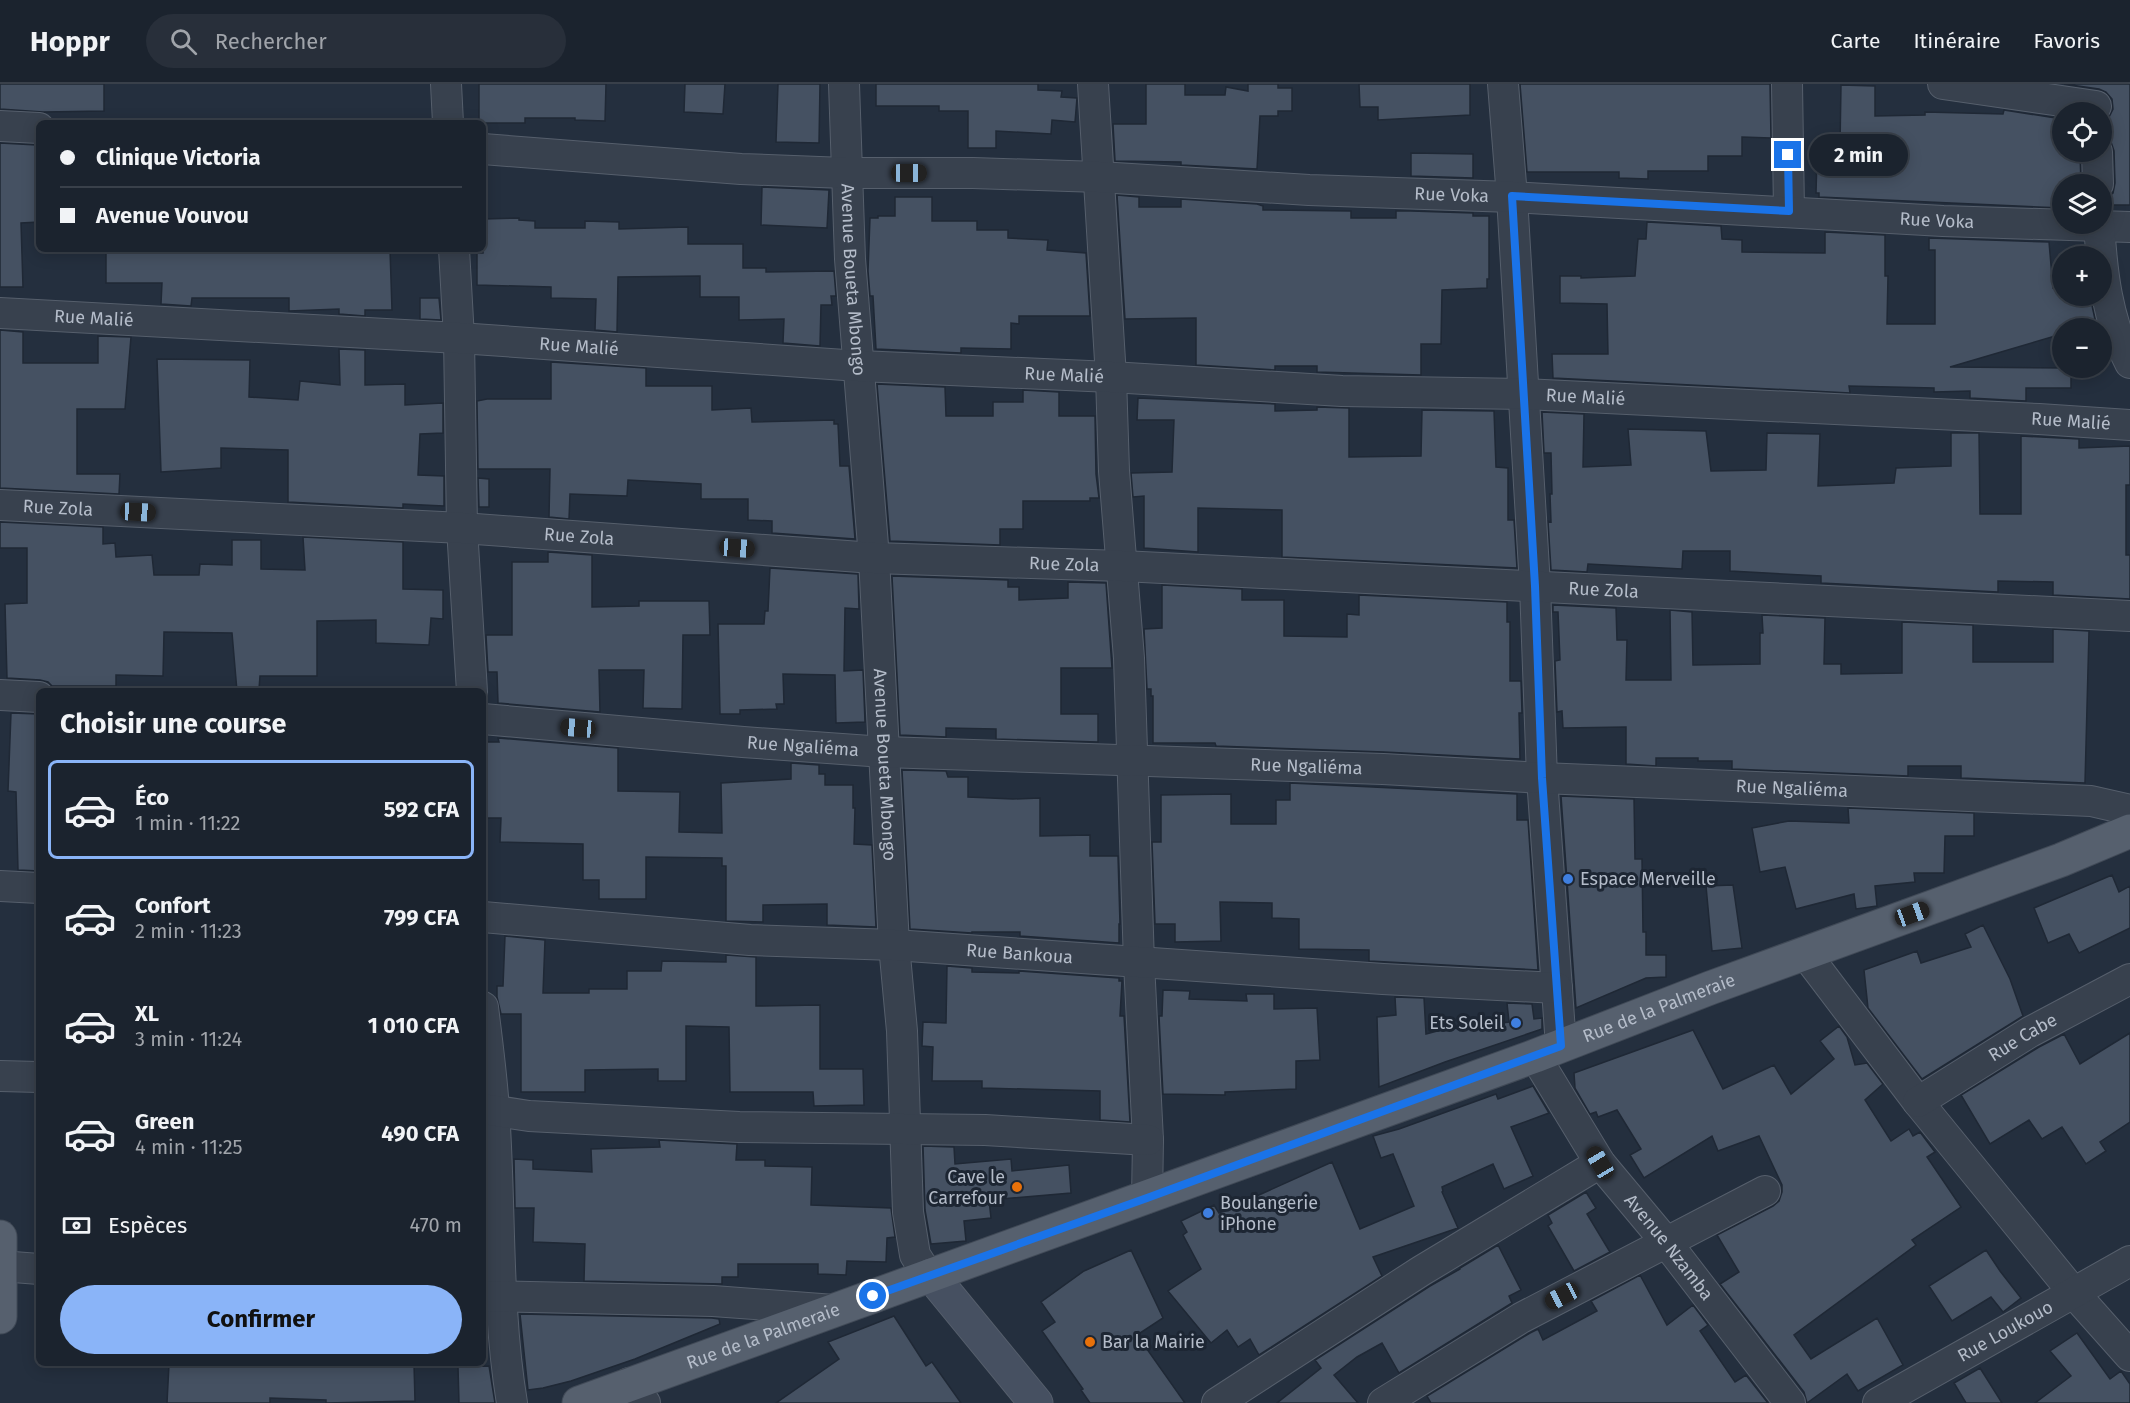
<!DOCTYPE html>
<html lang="fr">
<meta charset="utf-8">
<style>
body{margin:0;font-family:"Fira Sans",sans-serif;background:#282f3a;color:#f1f3f6;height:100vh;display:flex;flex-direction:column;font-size:22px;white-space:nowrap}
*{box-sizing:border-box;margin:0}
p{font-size:20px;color:#a0a4aa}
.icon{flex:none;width:33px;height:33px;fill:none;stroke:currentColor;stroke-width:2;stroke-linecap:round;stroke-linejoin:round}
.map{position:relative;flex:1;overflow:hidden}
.side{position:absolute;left:36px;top:604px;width:450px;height:678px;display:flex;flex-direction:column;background:#1b232e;border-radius:9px;box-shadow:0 3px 15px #0003,0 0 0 2px #39404a}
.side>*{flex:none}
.top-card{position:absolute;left:36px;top:36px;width:450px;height:132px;border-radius:9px;box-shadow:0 3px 15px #0003,0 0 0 2px #39404a;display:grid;align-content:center;height:132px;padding:0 24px;background:#1b232e}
.buttons{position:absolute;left:2052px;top:18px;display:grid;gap:12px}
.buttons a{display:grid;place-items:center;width:60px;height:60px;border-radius:50%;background:#1b232e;box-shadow:0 3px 15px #0003,0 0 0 2px #39404a;font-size:30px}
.end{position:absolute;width:27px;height:27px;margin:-14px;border:8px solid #1a73e8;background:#fff;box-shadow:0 0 0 3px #fff}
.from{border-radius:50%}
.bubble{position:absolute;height:42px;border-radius:21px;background:#1b232e;box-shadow:0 3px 15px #0003,0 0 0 2px #39404a;font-size:20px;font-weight:700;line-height:42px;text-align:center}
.car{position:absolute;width:18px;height:36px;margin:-18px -9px;border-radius:8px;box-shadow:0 0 4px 2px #0007;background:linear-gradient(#222 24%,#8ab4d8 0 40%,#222 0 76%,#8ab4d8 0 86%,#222 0)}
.top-card b{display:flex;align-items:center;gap:21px;height:57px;font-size:22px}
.top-card b+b{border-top:2px solid #39404a}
.top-card i{width:15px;height:15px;background:#f1f3f6}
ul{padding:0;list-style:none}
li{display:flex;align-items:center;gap:18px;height:99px;margin:0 12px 9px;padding:0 12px;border:3px solid transparent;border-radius:9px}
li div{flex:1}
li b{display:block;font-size:22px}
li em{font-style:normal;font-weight:700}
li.selected{border-color:#8ab4f8}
li>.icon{width:54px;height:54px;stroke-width:1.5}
h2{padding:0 24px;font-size:27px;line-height:72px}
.pay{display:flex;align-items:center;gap:15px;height:66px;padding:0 24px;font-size:22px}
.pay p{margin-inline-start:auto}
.cta{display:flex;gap:12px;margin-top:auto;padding:12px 24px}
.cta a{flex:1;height:69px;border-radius:36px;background:#8ab4f8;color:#111;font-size:24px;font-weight:700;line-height:69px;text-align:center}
header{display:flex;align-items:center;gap:36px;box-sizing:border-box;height:84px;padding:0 30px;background:#1b232e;border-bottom:2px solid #39404a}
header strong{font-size:28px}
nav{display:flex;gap:33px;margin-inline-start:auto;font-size:21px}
.search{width:420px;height:54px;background:#282f3a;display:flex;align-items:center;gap:15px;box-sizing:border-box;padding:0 21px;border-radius:33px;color:#a0a4aa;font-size:22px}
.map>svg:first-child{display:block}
.building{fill:#455162;stroke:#1f2835;stroke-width:1.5}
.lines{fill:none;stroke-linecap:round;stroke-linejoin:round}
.street-casing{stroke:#565f6c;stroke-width:32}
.secondary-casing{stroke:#565f6c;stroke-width:35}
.primary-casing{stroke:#414a57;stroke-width:35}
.street{stroke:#38414e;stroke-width:30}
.secondary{stroke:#465061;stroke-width:33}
.primary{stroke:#56606e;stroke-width:33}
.route{stroke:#1a73e8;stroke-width:8}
.shop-dot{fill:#3f7fe0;stroke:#1d2633;stroke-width:2}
.food-dot{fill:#e8710a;stroke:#1d2633;stroke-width:2}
.labels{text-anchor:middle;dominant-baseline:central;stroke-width:6;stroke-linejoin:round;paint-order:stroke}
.street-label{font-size:18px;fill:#b4bcc9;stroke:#1d2633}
.poi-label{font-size:18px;fill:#b4bcc9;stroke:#1d2633;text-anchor:start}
</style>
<header>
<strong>Hoppr</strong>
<div class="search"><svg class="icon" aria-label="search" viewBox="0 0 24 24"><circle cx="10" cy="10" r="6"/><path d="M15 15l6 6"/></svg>Rechercher</div>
<nav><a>Carte</a><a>Itinéraire</a><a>Favoris</a></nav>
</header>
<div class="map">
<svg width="2130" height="1319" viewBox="0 0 2130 1319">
<rect width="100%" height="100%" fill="#242f3e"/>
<path class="building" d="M0,0H104V27L43,28L0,25Z
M479,0H606L605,37L575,36V34H525V39H479Z
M685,0H725L723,30L684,28Z
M778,0H820L819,59L776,58Z
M876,0H1038V6L1062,7L1061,13L1077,14L1075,38L1052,36L1051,50L996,47V64H968V27H939V22H876Z
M1146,0H1185V11H1225L1226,3L1248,7V0H1278V4H1292V27H1278V32H1260L1257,85L1181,81V78L1115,77L1113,40H1146Z
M1359,0H1470V31L1378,36V23H1360Z
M1520,0H1770L1771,54L1742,53V72H1708V87H1648V95L1619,94V88H1527Z
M2064,0H2130V121H2104V116L2113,109L2115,99L2114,67L2111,58L2102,52V38L2109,33L2113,25L2112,15L2106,8L2099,5Z
M1841,1L1875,2V32L1925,31V28L2003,30L2004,26L2062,35V68H2080L2081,100H2062V124L1819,113V109H1816L1817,72H1822V62H1840Z
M0,59L37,61L39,138L21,139L23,203H0Z
M1411,69L1473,70V94L1411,92Z
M762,103L829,106L827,144L761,141Z
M1117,111L1139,113V123H1181V115L1257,120L1263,122V126L1351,127V134H1396V127H1411L1473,129V132H1489V195H1487V204L1442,206L1441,260H1421V291L1317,288V282H1275V286L1196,281V234L1125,235Z
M895,113H932V137H977V146H1008V154L1048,156L1047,166L1086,169L1090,232H1019V240L1011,239V265L961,264V269L876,265L873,212H870L868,187L870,134H878V132H895Z
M519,134V136L535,137V144H585V137L619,138V145L688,143V160H743V184H766V188L834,187L836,212H831L832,221H821L820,262L783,259L784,235L739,236V213H700V192L618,193L617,248L595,246L596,215L551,214V203L477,201V169H483V135Z
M1647,138L1721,142L1722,155L1742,156V168L1825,169V148L1885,151V192H1888L1887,240H1935V166H1929V154L2049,158L2053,204L2062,202V212H2090L2096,240L2082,244H2062V250L1950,283L2071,284V304H2026V317L1970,314V307L1934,308V304L1849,302L1850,309L1553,294L1552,270H1608L1607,220L1560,219V192H1581V194L1635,192L1638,155H1646Z
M106,165H390L392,226H365V232L339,230V225L289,227V214H192L191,222L161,220L162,199H106Z
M420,214H439L441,236L420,235Z
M0,246L23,248V279H98V252L131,253L125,325H77V390H120L119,410L0,404Z
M339,265L365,266V301L405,300V321L443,319V349L420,350L418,391L444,392V422L403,420V424L288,418V366L221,364V384L161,388L157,275L250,276L249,313L298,316L300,297L340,301Z
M551,278L646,284V302H712V326L751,324L752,338L834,336V340H838L840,382H849L855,455L772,449V437L748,436V415H701V400L628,396L627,412L570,410L569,435L549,433L550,385H478L477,317L487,315H551Z
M877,300L945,303L946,332H993V318H1023V306L1059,308V332H1095L1096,390L1099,414H1090V417H1023V445H1000V461L890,457Z
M1138,314L1275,320V327L1317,326V323L1349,324V373L1421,372L1422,326L1494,327L1496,383L1508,384V436H1514L1517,484L1282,473V426L1198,424V468L1144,464V412L1133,413L1131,389L1172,388L1174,336H1137Z
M1542,328L1584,330L1583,383L1631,381L1628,345L1706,347L1711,387L1766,386L1767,349L1820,350L1818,402L1894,399L1896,384L1951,382V349H1979L1980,430H2021V352L2079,355V364L2130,362V401H2126V471H2130V515L2053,511V498L1998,497V508L1821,499V492L1730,487V467H1683L1682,485L1588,480L1587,488L1551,486L1548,437L1551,438L1550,410H1552L1551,369H1544Z
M478,394L489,395V423H479Z
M0,438L103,443V460L115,459L116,473L152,471L154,491H199L200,480L232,481V456H261V485L305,486L303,453L403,458V505L443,506V535L431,534L429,561L376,559V536L317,537V592H260L259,605L237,607L232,549L164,548L163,592L116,591V602H52L48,598L40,596L7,594L5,520L27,519V464H0Z
M548,468L592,471V523L639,522V517H709L710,551H683L682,625L643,624L644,586H599L600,628L498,619L497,588H488L486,551H512V478H548Z
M770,484L858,490L859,525L845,524L844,587L863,586L865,638L836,639L835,591L783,590L784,620H776L777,625L740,626V630H720L718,540H764L765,527H768Z
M892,492L1008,496V503H1019V516L1068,514V498L1106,499L1112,584H1061V630H1098V658L996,655V645L946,644V653L900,651Z
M1162,501L1242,505V516H1284V552L1347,553V530L1359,531V511L1507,518V538H1510V597H1521L1522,629H1519L1520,675L1384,668L1216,662L1215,659H1153V612H1151V605H1147L1144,545L1162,544Z
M1553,521L1616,524L1617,556H1627L1626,596H1671L1670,526L1692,528L1693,581L1760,580V549H1763L1762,531L1825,534L1824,580H1841V590L1902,589V538L1973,541V578H2053V545L2089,547L2085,699L1961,694V682H1908V692L1732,685V677H1698V674H1656V682L1626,680V643L1563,644L1562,627L1557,628L1555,577L1560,576L1558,528H1553Z
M11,629L39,630V787L18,786L16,708L8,707Z
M498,654L618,664V707L680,708L679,748L722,749L721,699L791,695V679L819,681V690H825V701H853V724H855L854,760L872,761L876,843L827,841V820L763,821V838L726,837V782H722V774L646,773V815H599V796H583V760L500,758L501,734H486V658H499Z
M902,686L946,687L948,693H968V713L1013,715L1040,714V752L1090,751V772H1118L1120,840H1119V859L1020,852V848H972V849L910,845Z
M1290,699L1517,710V736H1528L1538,886L1369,877V866L1299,865V835L1272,834V819L1220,818L1221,857L1175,858V840H1155L1152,758H1161V711L1231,710V740H1276V716H1290Z
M1561,712L1634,715L1635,775H1642L1643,848H1646V871H1666V893L1646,894L1576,924Z
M1848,724L1974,729V752H1945L1944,789H1914L1915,798L1875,802L1877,822L1856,825L1854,810L1796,825L1785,783L1760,788L1752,744L1789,737L1849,739Z
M2112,791L2119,808L2130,802V844L2079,869L2069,850L2048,859L2034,824Z
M1733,801L1742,864L1712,867L1706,802Z
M1983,841L2010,895L2023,932L1922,995L1868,924L1864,886L1917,867L1921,879L1971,863L1965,850Z
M505,852L545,856L543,909H589V905H627V887H661L662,877L726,878V871L756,873V922L820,921V985H863L864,1021L814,1022L813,1008H730L729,943L686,942V997H658V985L585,986V1008H521V930H501L497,913V902H503Z
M947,882L972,884V888L1019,889V887L1119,894V897H1122L1120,932H1124L1130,1038L1100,1036V1007L982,1004V997H932L933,963L922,962L923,938L946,939Z
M1163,906L1190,907L1189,915L1247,917L1246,910H1274V925L1317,924L1320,976L1296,977V1005L1225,1008V1011L1163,1010L1159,932H1162Z
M1395,913L1424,914L1426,950L1441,946L1509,938L1507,919L1532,920L1534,935L1542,934V945L1445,978L1379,1003L1377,933L1396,931Z
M1839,942L1847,953L1855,981L1867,979L1883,1000L1865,1016L1891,1057L1909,1045L1913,1052L1920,1048L1935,1068L1927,1073L1961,1123L1912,1156L1916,1161L1794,1251L1811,1275L1877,1234L1903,1281L1858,1307L1847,1290L1807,1319L1804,1308L1720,1200L1739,1188L1717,1151L1773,1122L1779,1117L1782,1108V1101L1759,1052L1718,1067L1712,1052L1644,1094L1630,1071L1641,1065L1617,1026L1598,1033L1596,1028L1590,1030L1575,1004L1574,989L1693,946L1723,1005L1774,981L1791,1010L1834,975L1820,957Z
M2130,949V1038L2100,1058L2106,1067L2086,1080L2062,1043L2042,1055L2029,1036L1990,1060L1961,1011L2039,963L2064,950L2080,980Z
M1533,1002L1549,1029L1511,1043L1533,1092L1504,1105L1493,1080L1442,1103L1443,1107L1442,1108L1458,1144L1373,1173L1382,1192L1259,1271L1250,1255L1238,1263L1227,1246L1211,1259L1168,1207L1201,1185L1183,1151L1187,1148L1181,1137L1214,1121L1219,1129L1332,1078L1360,1145L1414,1122L1393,1070L1381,1074L1373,1052L1399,1045L1496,1010L1498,1015Z
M659,1056L737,1060L736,1076H765V1082L812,1083L811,1121L891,1124L895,1153L887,1154L886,1178L847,1177L846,1191L818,1190V1180H738V1193H722V1200L584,1197L585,1160L533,1158L534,1124H515L514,1075L533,1076V1085L592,1088L591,1065L660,1063Z
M923,1062L954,1063L955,1080L1011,1075L1012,1087L1069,1081L1071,1109L989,1116L991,1134L964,1137L966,1157L931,1160L925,1126Z
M1586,1108L1596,1124L1587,1130L1610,1168L1574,1187L1548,1142L1552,1139L1548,1131Z
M1498,1161L1521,1206L1509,1212L1512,1219L1399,1289L1382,1259L1357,1273L1334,1291L1358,1319H1277L1321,1284L1315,1276L1430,1202L1460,1185V1184Z
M1131,1166L1163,1234L1137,1251L1185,1319H1090L1081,1306L1083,1305L1042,1247L1055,1238L1041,1218L1084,1187Z
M1986,1166L2000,1187L2021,1214L2003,1228L1991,1213L1952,1237L1929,1202Z
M1640,1191L1667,1241L1693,1221L1708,1241L1700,1247L1735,1298L1746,1291L1768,1319H1431L1427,1312L1530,1249L1538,1245L1543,1256L1597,1227L1591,1217Z
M520,1230L712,1234L719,1235L720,1240L635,1275L571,1297L543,1304L528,1306Z
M894,1232L926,1282L932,1278L961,1319H776L839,1275L828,1258Z
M2077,1249L2110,1295L2121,1287L2130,1300V1319H2035L2071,1292L2050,1267Z
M169,1280H414L415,1317L326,1319V1316L270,1314V1319H167Z
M489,1282L495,1319H459L458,1283Z
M1980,1284L2002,1319H1966L1954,1299Z"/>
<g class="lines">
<g class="street-casing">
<g id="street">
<path d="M446,0L448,39"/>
<path id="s1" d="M844,0L850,175L874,474L894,861L902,947L908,1128L915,1171L922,1182L931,1191"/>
<path d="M1093,0L1111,293L1114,387L1129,574L1139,879L1148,1056L1147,1114"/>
<path d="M1503,0L1512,113L1535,502L1542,694L1561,962"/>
<path d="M1787,0L1789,127"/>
<path d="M1943,0L2096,22"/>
<path d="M0,42L39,44"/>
<path id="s2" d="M483,65L741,85L845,89H973L1099,93L1309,106L1512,113L1943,137L2130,143"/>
<path d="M2097,68L2098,100"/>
<path d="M2099,140C2102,188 2107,236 2130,279"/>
<path d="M454,165L459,254L462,444L472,608"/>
<path id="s3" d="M0,229L459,254L859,282L1111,293L1342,307L1523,310L2039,335L2130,341"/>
<path id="s4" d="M0,421L462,444L874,474L1122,482L2130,532"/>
<path d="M0,611L39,613"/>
<path id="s5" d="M483,635L743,658L884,668L1383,685L1542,694L2091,717L2130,726"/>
<path d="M0,802L39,804"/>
<path id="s6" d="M483,833L750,856L894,861L1383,895L1557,904"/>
<path d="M1805,869L1918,1018L2073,1208L2130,1272"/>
<path d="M483,923C487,957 492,992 494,1027C501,1125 496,1222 512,1319"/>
<path id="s7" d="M1535,972L1600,1079L1666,1158L1790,1319"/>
<path d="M0,992L39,993"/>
<path id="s8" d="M1918,1018L2030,948L2130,895"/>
<path d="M483,1025L529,1032L739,1043L985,1046L1148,1056"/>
<path d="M0,1182L39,1185"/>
<path d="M483,1212L713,1217L834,1226"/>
<path d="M629,1299L645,1319"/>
<path d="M1217,1319L1421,1187L1600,1079"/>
<path d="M1383,1319L1521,1234L1765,1107"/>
<path id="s9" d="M1878,1319L2130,1177"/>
</g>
</g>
<g class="secondary-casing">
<path id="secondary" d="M931,1191L1036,1319"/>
</g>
<g class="primary-casing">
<g id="primary">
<path d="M0,1153V1233"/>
<path id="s10" d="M579,1319L1535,972L1710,904L2061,776L2130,747"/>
</g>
</g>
<use href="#street" class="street"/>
<use href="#secondary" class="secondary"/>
<use href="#primary" class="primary"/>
</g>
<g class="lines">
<path class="route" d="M873,1212L1147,1114L1561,962L1542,694L1535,502L1512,112L1789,127L1788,71"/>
</g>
<g class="shop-dot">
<circle cx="1568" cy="795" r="6"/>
<circle cx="1516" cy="939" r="6"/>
<circle cx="1208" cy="1129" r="6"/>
</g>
<g class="food-dot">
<circle cx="1017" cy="1103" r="6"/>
<circle cx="1090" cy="1258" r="6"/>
</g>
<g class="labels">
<g class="street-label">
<text stroke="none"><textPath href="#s2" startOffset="970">Rue Voka</textPath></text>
<text stroke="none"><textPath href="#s2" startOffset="1456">Rue Voka</textPath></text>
<text stroke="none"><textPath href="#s1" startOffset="196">Avenue Boueta Mbongo</textPath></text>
<text stroke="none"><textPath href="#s3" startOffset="94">Rue Malié</textPath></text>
<text stroke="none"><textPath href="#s3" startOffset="580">Rue Malié</textPath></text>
<text stroke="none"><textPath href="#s3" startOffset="1066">Rue Malié</textPath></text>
<text stroke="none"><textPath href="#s3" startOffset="1588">Rue Malié</textPath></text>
<text stroke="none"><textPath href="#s3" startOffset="2074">Rue Malié</textPath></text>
<text stroke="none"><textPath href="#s4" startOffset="58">Rue Zola</textPath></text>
<text stroke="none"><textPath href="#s4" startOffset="580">Rue Zola</textPath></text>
<text stroke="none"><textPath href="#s4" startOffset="1066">Rue Zola</textPath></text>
<text stroke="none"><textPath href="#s4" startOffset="1606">Rue Zola</textPath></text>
<text stroke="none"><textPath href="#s5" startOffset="321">Rue Ngaliéma</textPath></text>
<text stroke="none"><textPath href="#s1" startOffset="682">Avenue Boueta Mbongo</textPath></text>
<text stroke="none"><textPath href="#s5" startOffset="825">Rue Ngaliéma</textPath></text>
<text stroke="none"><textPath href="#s5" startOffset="1311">Rue Ngaliéma</textPath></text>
<text stroke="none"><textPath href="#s6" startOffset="538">Rue Bankoua</textPath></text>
<text stroke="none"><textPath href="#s10" startOffset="1150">Rue de la Palmeraie</textPath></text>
<text stroke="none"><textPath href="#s8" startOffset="123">Rue Cabe</textPath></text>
<text stroke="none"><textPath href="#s7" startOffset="234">Avenue Nzamba</textPath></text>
<text stroke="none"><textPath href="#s9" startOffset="146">Rue Loukouo</textPath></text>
<text stroke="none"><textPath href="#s10" startOffset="196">Rue de la Palmeraie</textPath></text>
</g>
<g class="poi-label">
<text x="1580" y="795">Espace Merveille</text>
<text x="1504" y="939" text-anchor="end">Ets Soleil</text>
<text x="1005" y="1093" text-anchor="end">Cave le<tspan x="1005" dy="21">Carrefour</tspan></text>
<text x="1220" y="1119">Boulangerie<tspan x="1220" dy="21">iPhone</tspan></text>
<text x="1102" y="1258">Bar la Mairie</text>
</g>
</g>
</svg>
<div class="buttons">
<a><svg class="icon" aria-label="locate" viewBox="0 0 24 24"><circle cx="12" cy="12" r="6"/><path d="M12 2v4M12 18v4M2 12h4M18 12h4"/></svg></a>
<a><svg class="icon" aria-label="layers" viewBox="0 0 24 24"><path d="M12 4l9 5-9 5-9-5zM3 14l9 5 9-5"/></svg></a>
<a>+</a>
<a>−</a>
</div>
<i class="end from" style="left:873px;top:1212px"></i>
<i class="end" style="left:1788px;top:71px"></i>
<div class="bubble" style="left:1809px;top:50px;width:99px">2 min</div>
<i class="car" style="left:909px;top:89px;rotate:90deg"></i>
<i class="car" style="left:138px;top:428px;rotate:93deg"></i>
<i class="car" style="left:737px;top:464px;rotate:94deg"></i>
<i class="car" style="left:578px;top:644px;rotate:275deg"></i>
<i class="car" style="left:1912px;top:830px;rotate:70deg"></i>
<i class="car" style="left:1600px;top:1079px;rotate:329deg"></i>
<i class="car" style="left:1562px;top:1212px;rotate:242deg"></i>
<div class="top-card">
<b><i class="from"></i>Clinique Victoria</b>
<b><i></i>Avenue Vouvou</b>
</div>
<section class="side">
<h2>Choisir une course</h2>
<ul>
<li class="selected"><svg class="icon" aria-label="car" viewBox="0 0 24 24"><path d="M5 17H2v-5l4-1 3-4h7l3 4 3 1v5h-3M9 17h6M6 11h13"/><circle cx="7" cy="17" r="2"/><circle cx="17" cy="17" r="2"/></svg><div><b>Éco</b><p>1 min · 11:22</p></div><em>592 CFA</em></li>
<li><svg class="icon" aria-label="car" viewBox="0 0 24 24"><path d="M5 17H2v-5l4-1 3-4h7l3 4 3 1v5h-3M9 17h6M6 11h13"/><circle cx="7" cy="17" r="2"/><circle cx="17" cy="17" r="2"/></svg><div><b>Confort</b><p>2 min · 11:23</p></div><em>799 CFA</em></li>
<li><svg class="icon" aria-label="car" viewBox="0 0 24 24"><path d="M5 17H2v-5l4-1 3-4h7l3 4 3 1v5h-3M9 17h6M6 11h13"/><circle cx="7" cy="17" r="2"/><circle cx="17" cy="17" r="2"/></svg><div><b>XL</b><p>3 min · 11:24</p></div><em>1 010 CFA</em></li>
<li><svg class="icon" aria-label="car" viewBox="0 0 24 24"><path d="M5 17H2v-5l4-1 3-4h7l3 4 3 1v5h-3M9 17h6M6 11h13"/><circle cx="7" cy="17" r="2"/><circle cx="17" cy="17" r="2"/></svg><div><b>Green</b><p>4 min · 11:25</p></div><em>490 CFA</em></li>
</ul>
<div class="pay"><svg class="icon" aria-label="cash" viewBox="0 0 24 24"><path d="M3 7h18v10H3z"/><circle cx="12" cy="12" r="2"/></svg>Espèces<p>470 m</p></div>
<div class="cta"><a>Confirmer</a></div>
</section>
</div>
